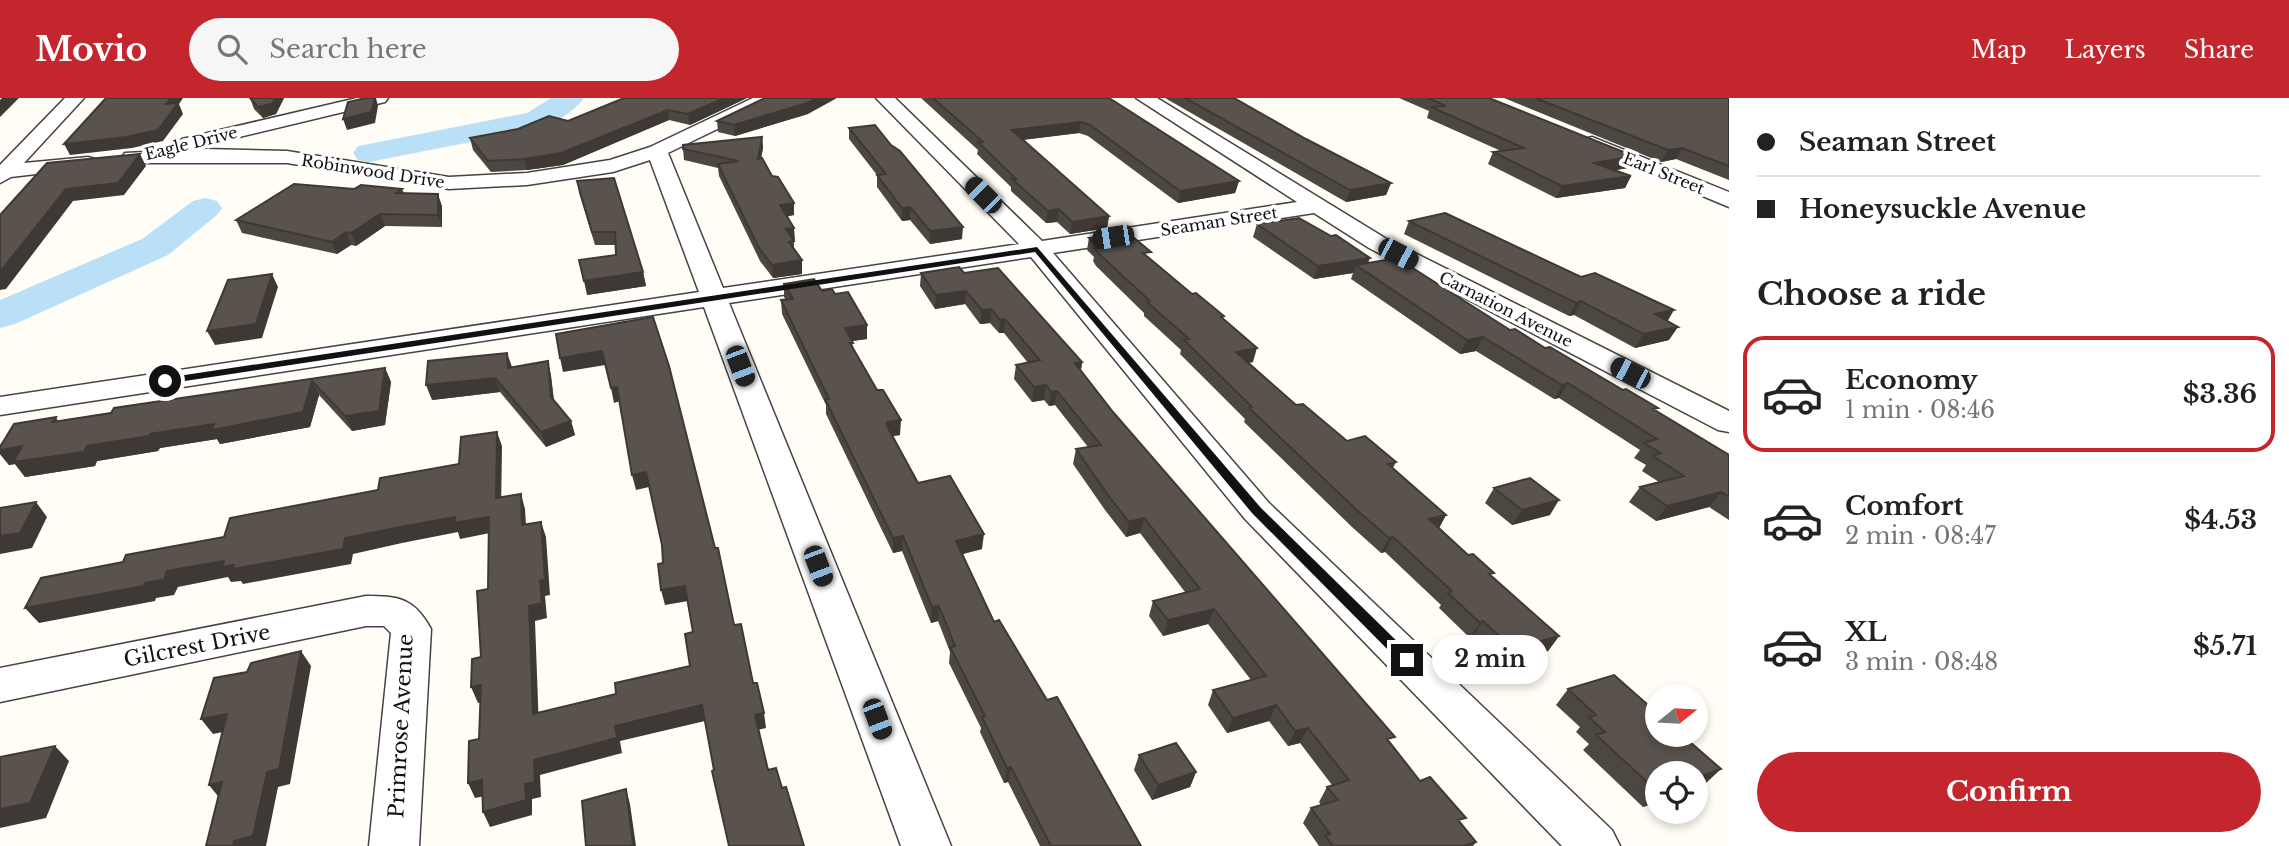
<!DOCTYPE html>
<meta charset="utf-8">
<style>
body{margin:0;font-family:"Libre Baskerville",serif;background:#f6f6f6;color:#222;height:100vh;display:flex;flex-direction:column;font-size:26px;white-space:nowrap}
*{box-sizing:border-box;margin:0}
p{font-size:23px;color:#767676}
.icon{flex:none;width:38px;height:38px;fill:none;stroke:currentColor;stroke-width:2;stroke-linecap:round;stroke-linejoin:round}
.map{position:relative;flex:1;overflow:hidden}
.sheet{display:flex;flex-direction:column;background:#fff;width:560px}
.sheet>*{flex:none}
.hud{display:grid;align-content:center;height:154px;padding:0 28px;background:#fff}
.needle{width:46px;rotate:72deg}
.tools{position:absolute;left:1645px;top:586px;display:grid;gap:14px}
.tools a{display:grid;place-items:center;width:63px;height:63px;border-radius:50%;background:#fff;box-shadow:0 4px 10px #0003;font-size:35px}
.end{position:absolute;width:32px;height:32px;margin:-16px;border:9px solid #111;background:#fff;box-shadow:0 0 0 4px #fff}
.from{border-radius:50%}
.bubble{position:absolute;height:49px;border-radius:24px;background:#fff;box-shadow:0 4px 10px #0003;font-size:23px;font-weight:800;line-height:49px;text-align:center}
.car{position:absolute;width:21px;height:42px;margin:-21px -10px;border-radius:9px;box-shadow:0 0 5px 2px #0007;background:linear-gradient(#222 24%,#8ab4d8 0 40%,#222 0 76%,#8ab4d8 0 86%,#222 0)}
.hud b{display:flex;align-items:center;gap:24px;height:66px;font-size:26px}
.hud b+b{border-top:2px solid #e0e0e0}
.hud i{width:18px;height:18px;background:#222}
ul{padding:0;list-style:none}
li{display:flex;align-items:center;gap:21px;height:116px;margin:0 14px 10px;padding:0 14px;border:4px solid transparent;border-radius:21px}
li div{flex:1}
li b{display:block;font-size:26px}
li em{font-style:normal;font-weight:800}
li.selected{border-color:#c4262e}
li>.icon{width:63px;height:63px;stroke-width:1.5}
h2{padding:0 28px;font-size:32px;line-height:84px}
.cta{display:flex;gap:14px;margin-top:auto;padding:14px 28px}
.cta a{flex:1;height:80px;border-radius:42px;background:#c4262e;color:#fff;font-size:28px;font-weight:800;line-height:80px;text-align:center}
header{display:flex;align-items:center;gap:42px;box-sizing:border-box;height:98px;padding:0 35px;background:#c4262e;color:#fff}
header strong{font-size:33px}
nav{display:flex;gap:38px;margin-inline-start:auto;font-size:24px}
.search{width:490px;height:63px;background:#f6f6f6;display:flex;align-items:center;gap:18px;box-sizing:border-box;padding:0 24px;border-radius:38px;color:#767676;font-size:26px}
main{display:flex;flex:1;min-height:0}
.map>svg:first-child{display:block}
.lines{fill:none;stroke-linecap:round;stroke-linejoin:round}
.river{fill:#b9e0f7;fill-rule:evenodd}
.minor-casing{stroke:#444;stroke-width:3}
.minor{fill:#fff;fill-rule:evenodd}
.wall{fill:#4d4742}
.shaded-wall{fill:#3f3936}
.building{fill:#5a524d;stroke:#3f3936;stroke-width:2}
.route{fill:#111}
.labels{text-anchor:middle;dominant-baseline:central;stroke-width:7;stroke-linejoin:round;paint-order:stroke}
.far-street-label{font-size:16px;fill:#111;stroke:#fff}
.near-street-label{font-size:21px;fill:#111;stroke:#fff}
</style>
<header>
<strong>Movio</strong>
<div class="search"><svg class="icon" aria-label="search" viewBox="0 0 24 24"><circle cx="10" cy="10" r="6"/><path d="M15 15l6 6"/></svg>Search here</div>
<nav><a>Map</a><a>Layers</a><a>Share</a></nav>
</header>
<main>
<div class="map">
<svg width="1729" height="748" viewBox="0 0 1729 748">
<rect width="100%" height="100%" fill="#fffdf5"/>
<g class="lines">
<path class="river" d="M551,0H584C574,14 552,27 536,31L369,64L358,62L353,55L358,48L369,46L527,15Z
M205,100L217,103L222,110L217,117L168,157L15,226L0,230V202L142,141L193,103Z"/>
<g class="minor-casing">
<path id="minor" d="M65,0H84L24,65L88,59L95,61L98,65L95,69L11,79L0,85V67Z
M357,0H388L385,4L189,51L179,45L182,41Z
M753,0H776L773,4L668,55L723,190L1019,146L876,0H895L1042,143L1297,104L1136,0H1157L1385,140L1729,313V334L1718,332L1369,150L1314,115L1053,155L1269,405L1612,732L1620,748H1562L1245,421L1031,159L729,205L951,748H901L704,209L0,317V299L699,194L650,62L613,74L527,87L449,91L287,65H132L125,63L122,59L125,55L205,51L287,53L449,79L527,75L610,62L650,49Z
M1592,39L1729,94V109L1585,49L1582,45L1585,41Z
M366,498C399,498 414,500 431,531L419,748H369L391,535L384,528H366L0,604V570Z"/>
</g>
<use href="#minor" class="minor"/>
</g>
<path class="wall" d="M250,0H284L276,16L263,20L254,11Z
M747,0L690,27L669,22L563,67L527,72L491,74L473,52L470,40L568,23Z
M921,0H1109L1239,83L1235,95L1178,105L1088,38L1079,35L1023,42L1109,118L1107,130L1070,136L1057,124L1046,125L1011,93V89L977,56L978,52Z
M1165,0H1234L1306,41L1391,85L1386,97L1346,104Z
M1399,0H1489L1634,58L1628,70L1614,72L1631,78L1625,90L1556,100L1488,66L1493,54L1501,53L1427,20L1429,13Z
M1504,0H1729V82L1676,61L1661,64Z
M808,16L735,38L718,34L717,23Z
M849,30L962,141L930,146L910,122L902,123L877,89V77L849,41Z
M762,39L763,50L761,61L794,117L787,118L794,130V151L802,176L773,180L760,163L719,78L718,70L684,62L683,51Z
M577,83L643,174L646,188L587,197L616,157V147H595L579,95Z
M354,91H402L404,95L442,108V129L385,128L356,148L351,147L337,156L242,135L236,122Z
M1409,123L1668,223L1669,242L1635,250L1574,217L1569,218L1404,136Z
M1257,126L1368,165L1510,232L1545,250L1656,313L1729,357V422L1709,409L1656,423L1629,404L1640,389L1659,384L1642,373L1646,367L1634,360L1640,352L1559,300L1554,301L1476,253L1460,256L1351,181L1353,175L1314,181L1253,139Z
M1089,140L1149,160L1192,196L1224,218L1223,221L1253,264L1248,265L1296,307L1347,343L1396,364L1393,370L1446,417L1439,430L1559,538L1548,553L1541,555L1534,565L1509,573L1473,539L1470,540L1439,510L1441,507L1385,454L1381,455L1352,429L1244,324L1245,321L1180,256L1181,252L1144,218V215L1096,168L1093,163L1094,159L1087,152Z
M921,175H964L1082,264L1081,273L1113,314L1391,645L1420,683L1476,744L1473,748H1319L1303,725L1311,710L1321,707L1319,704L1327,689L1332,687L1300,645L1288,648L1269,623L1227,635L1208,607L1213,592L1251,582L1208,526L1163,538L1149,518L1153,503L1185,494L1140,435L1126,439L1105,412L1073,366L1076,351L1088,349L1055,307L1049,308L1044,302L1032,304L1014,281L1016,267L1028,265L1004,235H999L990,225L980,226L965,206L935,211L920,188Z
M784,186L822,193L867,241L852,243L853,250L900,337L893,338L918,385L982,451L962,456L994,524L1047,602L1141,748H1040L1008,684L1004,685L980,634L981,630L949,565L950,554L938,523L931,525L902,453L893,455L826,316V307L782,216L781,202H786L784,199Z
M548,263L551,278L554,302L571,323L575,337L546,349L500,294L432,302L512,269Z
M385,270L391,284L385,327L352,333L319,297L310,329L220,346L217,341L160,350L158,353L97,363L95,368L25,379L15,366L9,367L0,356V349L56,319L58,323Z
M1494,390L1550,417L1512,427L1485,405Z
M1568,591L1705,686L1657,676V704L1643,709L1583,652L1589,646L1576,634L1580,629L1556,607Z
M1139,657L1196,674L1190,689L1152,702L1134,672Z"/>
<path class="shaded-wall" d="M2,0H19L0,19V2Z
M171,0H183L179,6L183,16L163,43L132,50L70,57L64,46L166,6Z
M275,0H284L276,16L263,20L258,9Z
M375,0H376L378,8L375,25L347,32L343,21Z
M724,0H747L690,27L688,16Z
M817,0H837L808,16L735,38L734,27Z
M668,12L669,22L563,67L527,72L524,61Z
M1081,24L1079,35L1011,43L1012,32Z
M762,39L763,50L758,73V61Z
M1682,50L1676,61L1661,64L1668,52Z
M140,56L146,68L124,97L73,103L6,191L0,192V174L66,91Z
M1634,58L1628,70L1588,77L1594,65Z
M1631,78L1625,90L1556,100L1562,88Z
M1239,83L1235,95L1178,105L1180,93Z
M1391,85L1386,97L1346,104L1350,92Z
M438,96L442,108V129L438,117Z
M794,105V117L781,120L780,107Z
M910,109V122L902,123V110Z
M1059,111L1057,124L1046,125L1048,113Z
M380,116L385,128L356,148L351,135Z
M1109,118L1107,130L1070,136L1072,124Z
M963,129L962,141L930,146V133Z
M794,130L795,142L787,144L786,131Z
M346,134L351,147L337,156L332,144Z
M1370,160L1365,173L1356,167L1353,175L1314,181L1318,168Z
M802,162V176L773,180L772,167Z
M643,174L646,188L587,197L584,183Z
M272,176L278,189L262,240L215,247L207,233Z
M966,193L965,206L935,211L936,197Z
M1581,203L1574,217L1569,218L1576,205Z
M991,211L990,225L980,226L982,212Z
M1674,212L1666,226L1655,216Z
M1005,221L1004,235H999L1000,222Z
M867,227V241L845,244V230Z
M1678,229L1669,242L1635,250L1643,236Z
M1483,239L1476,253L1460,256L1467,242Z
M1257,250L1253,264L1231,268L1236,254Z
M602,253L605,267L563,274L560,260Z
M507,255L512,269V284L508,270Z
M548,263L551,278L555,314L551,299Z
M1082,264L1080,278L1075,265Z
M385,270L391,284L385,327L352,333L345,318Z
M495,280L500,294L432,302L426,287Z
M312,283L319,297L310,329L220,346L217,341L160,350L158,353L97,363L95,368L25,379L15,366L9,367L0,356V352L22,348L150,336Z
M1568,285L1559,300L1554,301L1562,287Z
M1046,287L1044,302L1032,304L1034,289Z
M617,289L620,303L614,305L611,290Z
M1057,293L1055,307L1049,308L1051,294Z
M901,322L900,337L886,339L887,324Z
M571,323L575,337L546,349L541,334Z
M497,334L502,348L501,415L496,400Z
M646,374L649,389L636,392L632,377Z
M1721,394L1709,409L1656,423L1667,408Z
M521,396L525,411L527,443L522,427Z
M1559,402L1550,417L1512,427L1522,412Z
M36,404L47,419L32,450L0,456V438Z
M1446,417L1438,432L1429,421Z
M455,419H489L495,434L460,441L458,434L402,445L353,456L351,466L243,486L241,483L231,484L228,479L178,489L174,497L156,500L155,503L39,525L25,510L145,485L167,473Z
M1144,420L1140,435L1126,439L1129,424Z
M541,424L546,439L550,497L545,498L547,520L535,523L539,631L533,616L529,508L540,483Z
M984,436L982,451L955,458L956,443Z
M903,438L902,453L893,455V440Z
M1393,439L1385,454L1381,455L1389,440Z
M685,488L688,503L665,507L661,492Z
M939,508L938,523L931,525L932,509Z
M1214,511L1208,526L1163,538L1168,522Z
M1483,523L1473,539L1470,540L1480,525Z
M1559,538L1548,553L1541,555L1534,565L1509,573L1520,557L1538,544Z
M301,553L311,568L290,686L278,689L266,748H233L234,743L267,674Z
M481,587L488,603L478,605L471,589Z
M702,607L705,623L620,643L622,655L540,677L541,699L532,701V717L490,729L483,714L525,686L534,662L615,628Z
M1276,607L1269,623L1227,635L1233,620Z
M764,615L766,630L757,632L755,617Z
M227,616L238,631L213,636L201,621Z
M1308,630L1300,645L1288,648L1295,633Z
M55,648L69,663L46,720L0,730V711Z
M1011,669L1008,684L1004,685L1007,670Z
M1721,671L1705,686L1696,690V680Z
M1196,674L1190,689L1152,702L1158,687Z
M482,682L490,697L475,700L468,685Z
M222,684L221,702L209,687Z
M626,691L630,706L636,748H628Z
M1657,695V704L1643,709Z"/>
<path class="building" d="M106,0H171L166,6L178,5L158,32L126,39L64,46Z
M250,0H275L272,6L258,9Z
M366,0H375L371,14L343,21L348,4Z
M624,0H724L688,16L668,12L561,55L524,61L488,63L470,40L518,31L549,18L568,23Z
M765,0H817L807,5L734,27L717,23Z
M933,0H1109L1239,83L1180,93L1090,27L1081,24L1012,32L1109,118L1072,124L1059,111L1048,113L1012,81H1016L978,44H983Z
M1185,0H1234L1306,41L1391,85L1350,92Z
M1428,0H1489L1634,58L1594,65L1631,78L1562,88L1493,54L1524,50L1431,9L1446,8Z
M1535,0H1729V68L1682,50L1668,52Z
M875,27L891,47L900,53L963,129L930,133L910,109L902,110L877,77L886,76L849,30Z
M762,39L758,61L762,60L772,78L778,79L794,105L780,107L794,130L786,131L794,143L789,144L802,162L772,167L759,150L718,66L739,63L683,51V47Z
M140,56L118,85L66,91L0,174V117L47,65Z
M614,80L643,174L584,183L579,162L616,157L615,134H592L577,83Z
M294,86L354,91L361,87L402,91L396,95L438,96V117L380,116L351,135L346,134L332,144L236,122Z
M1445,115L1581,179L1595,175L1674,212L1655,216L1678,229L1643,236L1581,203L1576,205L1409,123Z
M1299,120L1331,138L1336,137L1370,160L1318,168L1257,126Z
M1127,134L1151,154L1143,155L1192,196L1196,195L1224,218L1221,219L1257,250L1236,254L1296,307L1303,306L1347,343L1365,338L1396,364L1388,366L1446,417L1429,421L1468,457L1473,456L1494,475L1489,476L1559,538L1538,544L1545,550L1520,557L1483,523L1480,525L1448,495L1452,493L1393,439L1389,440L1359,414L1249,310L1252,309L1184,242L1189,241L1147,204L1150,203L1098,155L1095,150H1100L1089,140Z
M1397,160L1510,232L1515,231L1545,250L1550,249L1623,292L1626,291L1658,310L1653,311L1729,357V399L1721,394L1667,408L1640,389L1684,378L1653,358L1661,355L1644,345L1657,341L1568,285L1562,287L1483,239L1467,242L1356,167Z
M959,169L964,175L998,170L1082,264L1075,265L1113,314L1395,639L1387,641L1420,683L1430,679L1466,720L1458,722L1476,744L1464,748H1333L1325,737L1330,736L1311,710L1338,702L1327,689L1349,682L1308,630L1295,633L1276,607L1233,620L1213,592L1266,578L1214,511L1168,522L1153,503L1200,491L1144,420L1129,424L1108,397L1076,351L1101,347L1057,293L1051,294L1046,287L1034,289L1016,267L1040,262L1005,221L1000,222L991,211L982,212L966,193L936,197L921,175Z
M272,176L256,226L207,233L228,182Z
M814,181L822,193L832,191L835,196L848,194L867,227L845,230L853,245H850L877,292H883L901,322L887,324V328L918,385L950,378L984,436L956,443L994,524L999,522L1047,602L1057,599L1141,748H1051L1011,669L1007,670L982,619L985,618L950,549L955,548L939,508L932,509L903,438L893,440L825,301H829L781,202L793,201L784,186Z
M653,219L669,268L715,450H718L734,527L741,526L753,585H757L764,615L755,617L768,672L776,670L782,690L786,689L804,748H729L712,673L714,672L702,607L615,628L617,640L534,662L535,684L525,686L526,702L483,714L482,682L468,685L469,643L479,641L481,587L471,589L472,561L481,559L477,493L488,491L489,419L454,425L455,419L395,430L345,440L343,451L233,471L234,467L222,469L224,463L167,473L164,482L145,485L144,488L25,510L41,480L123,464L126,457L224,439L230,420L378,392L380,380L459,366L461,339L497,334L496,400L521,396L522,427L541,424L545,481L540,483L542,505L529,508L533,616L616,596L615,585L690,568L685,536L693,534L685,488L661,492L658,466L663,465L662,447L646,374L632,377L617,289L611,290L602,253L560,260L556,236Z
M507,255L508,270L548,263L551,299L571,323L541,334L495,280L426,287L428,263Z
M385,270L379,313L345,318L312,283L303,314L212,332L214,326L150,336L149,338L87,348L84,354L13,364L22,348L0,352V349L14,326L56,319L53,324L111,315L114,310Z
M1530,380L1559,402L1522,412L1494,390Z
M36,404L20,435L0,438V410Z
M301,553L279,671L267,674L253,738L234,743L233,748H206L222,684L209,687L227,616L201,621L214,580L247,574L251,565Z
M1614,577L1657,615V637H1682L1721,671L1696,680V676H1657V693L1596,637L1605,634L1589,619L1596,617L1568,591Z
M1176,645L1196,674L1158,687L1139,657Z
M55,648L30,705L0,711V659Z
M626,691L633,747L628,748H586L582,703Z"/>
<path class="route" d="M1037,149L1261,410L1412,558V566H1402L1252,415L1035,154L165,286L160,283L165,280Z"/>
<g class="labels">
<g class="far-street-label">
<text transform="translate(191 45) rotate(-14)">Eagle Drive</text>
<text transform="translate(373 73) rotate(9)">Robinwood Drive</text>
<text transform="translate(1664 75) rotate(22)">Earl Street</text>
<text transform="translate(1219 123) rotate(-9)">Seaman Street</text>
<text transform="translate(1506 211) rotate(27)">Carnation Avenue</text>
</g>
<g class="near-street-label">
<text transform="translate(197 548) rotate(-11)">Gilcrest Drive</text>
<text transform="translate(401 628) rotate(-87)">Primrose Avenue</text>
</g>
</g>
</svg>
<div class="tools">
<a><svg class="needle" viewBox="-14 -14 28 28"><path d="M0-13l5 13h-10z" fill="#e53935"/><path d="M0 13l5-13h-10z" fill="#767676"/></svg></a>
<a><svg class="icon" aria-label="locate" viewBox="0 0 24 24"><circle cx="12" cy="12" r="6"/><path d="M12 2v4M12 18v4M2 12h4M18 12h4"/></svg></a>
</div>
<i class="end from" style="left:165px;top:283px"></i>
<i class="end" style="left:1407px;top:562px"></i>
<div class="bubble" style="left:1432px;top:537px;width:116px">2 min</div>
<i class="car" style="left:983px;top:97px;rotate:315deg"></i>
<i class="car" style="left:1113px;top:139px;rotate:261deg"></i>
<i class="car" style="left:1398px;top:156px;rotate:118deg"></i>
<i class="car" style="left:740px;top:268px;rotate:159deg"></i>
<i class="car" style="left:1630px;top:275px;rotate:297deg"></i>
<i class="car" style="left:818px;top:468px;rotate:159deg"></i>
<i class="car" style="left:877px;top:621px;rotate:159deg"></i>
</div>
<section class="sheet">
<div class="hud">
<b><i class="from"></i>Seaman Street</b>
<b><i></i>Honeysuckle Avenue</b>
</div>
<h2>Choose a ride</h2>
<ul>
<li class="selected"><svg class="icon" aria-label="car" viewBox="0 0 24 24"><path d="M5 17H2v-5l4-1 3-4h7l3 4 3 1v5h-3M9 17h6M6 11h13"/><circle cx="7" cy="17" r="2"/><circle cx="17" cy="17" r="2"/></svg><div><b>Economy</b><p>1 min · 08:46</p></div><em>$3.36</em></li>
<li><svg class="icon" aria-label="car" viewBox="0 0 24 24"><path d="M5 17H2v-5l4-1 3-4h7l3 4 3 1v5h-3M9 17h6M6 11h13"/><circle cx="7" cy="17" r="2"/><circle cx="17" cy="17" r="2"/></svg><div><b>Comfort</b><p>2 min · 08:47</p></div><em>$4.53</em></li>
<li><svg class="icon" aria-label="car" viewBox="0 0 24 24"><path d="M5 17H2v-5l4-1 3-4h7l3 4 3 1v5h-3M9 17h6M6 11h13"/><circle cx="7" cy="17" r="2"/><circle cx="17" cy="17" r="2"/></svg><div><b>XL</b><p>3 min · 08:48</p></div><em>$5.71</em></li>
</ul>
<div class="cta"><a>Confirm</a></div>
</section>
</main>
